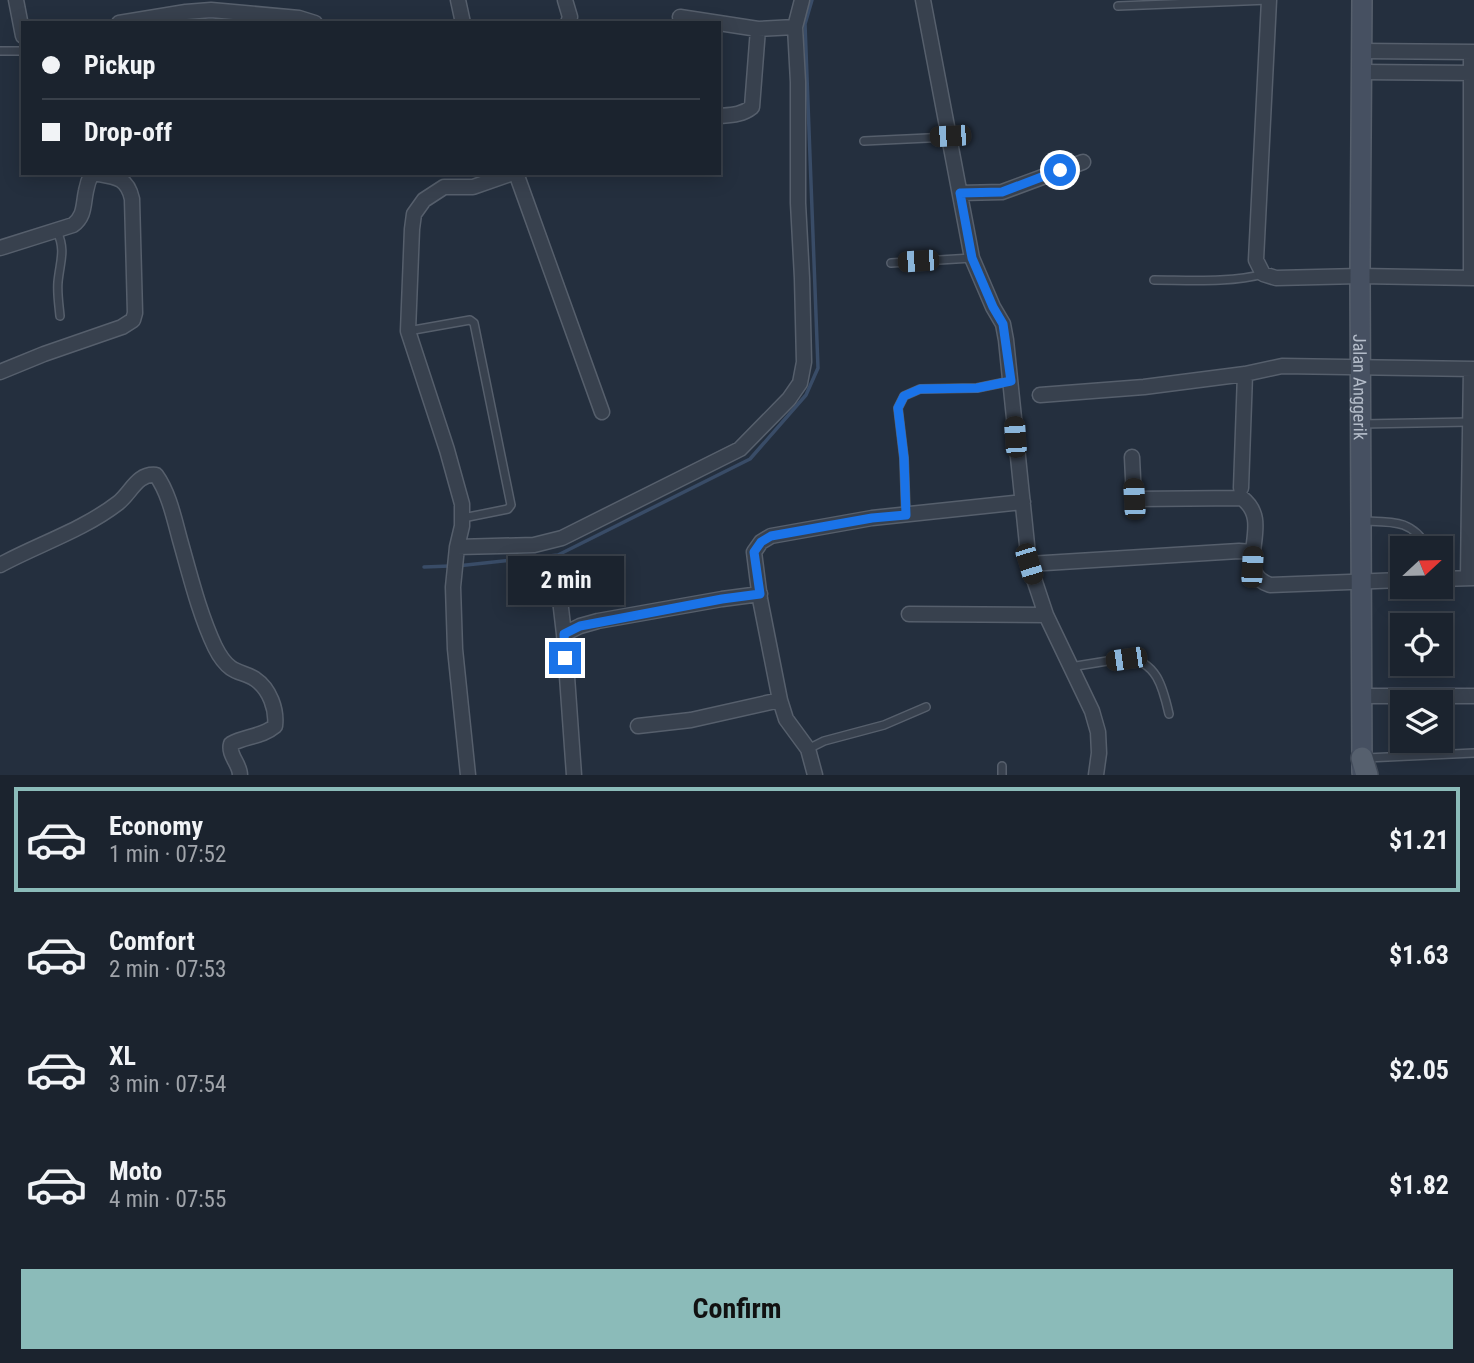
<!DOCTYPE html>
<meta charset="utf-8">
<style>
body{margin:0;font-family:"Roboto Condensed",sans-serif;background:#282f3a;color:#f1f3f6;height:100vh;display:flex;flex-direction:column;font-size:26px;white-space:nowrap}
*{box-sizing:border-box;margin:0}
p{font-size:23px;color:#a0a4aa}
.icon{flex:none;width:38px;height:38px;fill:none;stroke:currentColor;stroke-width:2;stroke-linecap:round;stroke-linejoin:round}
.map{position:relative;height:775px;overflow:hidden}
.sheet{display:flex;flex-direction:column;background:#1b232e;flex:1}
.sheet>*{flex:none}
.guide{position:absolute;left:21px;top:21px;width:700px;height:154px;border-radius:0px;box-shadow:0 4px 18px #0003,0 0 0 2px #39404a;display:grid;align-content:center;height:154px;padding:0 21px;background:#1b232e}
.needle{width:46px;rotate:68deg}
.tools{position:absolute;left:1390px;top:536px;display:grid;gap:14px}
.tools a{display:grid;place-items:center;width:63px;height:63px;border-radius:0px;background:#1b232e;box-shadow:0 4px 18px #0003,0 0 0 2px #39404a;font-size:35px}
.end{position:absolute;width:32px;height:32px;margin:-16px;border:9px solid #1a73e8;background:#fff;box-shadow:0 0 0 4px #fff}
.from{border-radius:50%}
.bubble{position:absolute;height:49px;border-radius:0px;background:#1b232e;box-shadow:0 4px 18px #0003,0 0 0 2px #39404a;font-size:23px;font-weight:700;line-height:49px;text-align:center}
.car{position:absolute;width:21px;height:42px;margin:-21px -10px;border-radius:9px;box-shadow:0 0 5px 2px #0007;background:linear-gradient(#222 24%,#8ab4d8 0 40%,#222 0 76%,#8ab4d8 0 86%,#222 0)}
.guide b{display:flex;align-items:center;gap:24px;height:66px;font-size:26px}
.guide b+b{border-top:2px solid #39404a}
.guide i{width:18px;height:18px;background:#f1f3f6}
ul{padding:12px 0 0;list-style:none}
li{display:flex;align-items:center;gap:21px;height:105px;margin:0 14px 10px;padding:0 7px;border:4px solid transparent;border-radius:0px}
li div{flex:1}
li b{display:block;font-size:26px}
li em{font-style:normal;font-weight:700}
li.on{border-color:#8bbbb9}
li>.icon{width:63px;height:63px;stroke-width:1.5}
.button{display:flex;gap:14px;margin-top:auto;padding:14px 21px}
.button a{flex:1;height:80px;border-radius:0px;background:#8bbbb9;color:#111;font-size:28px;font-weight:700;line-height:80px;text-align:center}
.map>svg:first-child{display:block}
.lines{fill:none;stroke-linecap:round;stroke-linejoin:round}
.stream{stroke:#394c67;stroke-width:3.5}
.service-casing{stroke:#565f6c;stroke-width:10}
.minor-casing{stroke:#565f6c;stroke-width:17}
.secondary-casing{stroke:#565f6c;stroke-width:22}
.primary-casing{stroke:#414a57;stroke-width:24}
.service{stroke:#38414e;stroke-width:7}
.minor{stroke:#38414e;stroke-width:14}
.secondary{stroke:#465061;stroke-width:19}
.primary{stroke:#56606e;stroke-width:21}
.route{stroke:#1a73e8;stroke-width:9}
.labels{text-anchor:middle;dominant-baseline:central;stroke-width:7;stroke-linejoin:round;paint-order:stroke}
.street-label{font-size:18px;fill:#b4bcc9;stroke:#1d2633}
</style>
<div class="map">
<svg width="1474" height="775" viewBox="0 0 1474 775">
<rect width="100%" height="100%" fill="#242f3e"/>
<g class="lines">
<path class="stream" d="M457,566L558,555L750,459L806,395L818,368L805,24L812,0
M424,567L450,566"/>
<g class="service-casing">
<path id="service" d="M1118,6L1269,0
M0,51H23
M864,141L949,137
M57,231C66,251 60,261 58,282C57,293 59,305 60,316
M891,263L972,258
M1154,280C1186,280 1233,283 1263,274
M408,331L470,320L474,323L511,505L508,509L463,518
M1362,424L1470,422
M906,515L904,458L898,408L904,396L920,389L977,388L1011,381
M1362,521C1392,522 1412,519 1428,548
M1070,667L1126,658C1157,661 1163,688 1169,714
M808,749L824,741L884,725L926,707
M1366,758L1474,753
M1002,766V775"/>
</g>
<g class="minor-casing">
<path id="minor" d="M16,0L23,36
M458,0L463,23
M565,0L570,17L568,23
M923,0L972,258L993,307L1003,324L1006,340L1029,564L1046,615L1092,711L1098,732L1099,753L1096,775
M1269,0L1256,260L1263,274L1276,278L1360,276L1474,278
M680,17L758,29L795,27
M119,23L186,12L211,10L299,18L315,23
M1362,51L1474,52
M1362,72L1474,73
M719,116C731,115 742,115 752,107L758,29
M516,173L602,412
M960,193L1002,192L1083,162
M0,248L73,225C85,216 83,205 86,191C87,185 89,179 92,173
M1471,278V52
M1471,369L1469,498H1474
M0,372L44,354L122,327L133,320L135,313L132,199C127,176 114,177 93,173
M1040,395L1144,387L1245,374L1282,366L1474,369
M1132,457L1134,499L1242,498C1261,513 1255,531 1253,552
M1241,488L1245,374
M457,547L534,545L562,538L740,449L789,399L800,383L804,362L802,278L798,203V82L795,27L802,0
M1029,564L1239,551L1253,552C1252,568 1253,579 1270,585L1402,580
M0,565C39,544 83,530 118,503C131,493 137,473 156,475C169,493 174,518 180,540C190,575 199,613 215,647C219,655 224,663 231,668C238,673 248,674 255,679C270,689 277,710 275,726C262,737 245,736 231,744C228,755 240,764 240,775
M1468,578L1469,498
M1440,579L1474,578
M559,591L564,634L574,775
M909,614L1046,615
M564,634L580,626L598,621L722,599L760,594
M1362,696H1474
M638,726L691,720L780,700
M468,775L455,649L453,587L457,547L462,526V504L447,450L408,331L412,229L414,214L424,200L444,187H473L513,173
M815,775L808,749L786,719L780,700L760,599L754,552L761,542L771,536L872,518L1023,502"/>
</g>
<g class="secondary-casing">
<g id="secondary">
<path id="s1" d="M1362,0L1360,276L1362,772"/>
</g>
</g>
<g class="primary-casing">
<path id="primary" d="M1362,758L1367,775"/>
</g>
<use href="#service" class="service"/>
<use href="#minor" class="minor"/>
<use href="#secondary" class="secondary"/>
<use href="#primary" class="primary"/>
</g>
<g class="lines">
<path class="route" d="M565,658L564,634L580,626L722,599L760,594L754,552L761,542L771,536L872,518L906,515L904,458L898,408L904,396L920,389L977,388L1011,381L1003,324L993,307L972,258L960,193L1002,192L1060,170"/>
</g>
<g class="labels">
<g class="street-label">
<text stroke="none"><textPath href="#s1" startOffset="387">Jalan Anggerik</textPath></text>
</g>
</g>
</svg>
<div class="tools">
<a><svg class="needle" viewBox="-14 -14 28 28"><path d="M0-13l5 13h-10z" fill="#e53935"/><path d="M0 13l5-13h-10z" fill="#a0a4aa"/></svg></a>
<a><svg class="icon" aria-label="locate" viewBox="0 0 24 24"><circle cx="12" cy="12" r="6"/><path d="M12 2v4M12 18v4M2 12h4M18 12h4"/></svg></a>
<a><svg class="icon" aria-label="layers" viewBox="0 0 24 24"><path d="M12 4l9 5-9 5-9-5zM3 14l9 5 9-5"/></svg></a>
</div>
<i class="end from" style="left:1060px;top:170px"></i>
<i class="end" style="left:565px;top:658px"></i>
<div class="bubble" style="left:508px;top:556px;width:116px">2 min</div>
<i class="car" style="left:950px;top:136px;rotate:267deg"></i>
<i class="car" style="left:918px;top:261px;rotate:266deg"></i>
<i class="car" style="left:1015px;top:437px;rotate:356deg"></i>
<i class="car" style="left:1134px;top:499px;rotate:357deg"></i>
<i class="car" style="left:1029px;top:564px;rotate:163deg"></i>
<i class="car" style="left:1252px;top:567px;rotate:3deg"></i>
<i class="car" style="left:1126px;top:659px;rotate:262deg"></i>
<div class="guide">
<b><i class="from"></i>Pickup</b>
<b><i></i>Drop-off</b>
</div>
</div>
<section class="sheet">
<ul>
<li class="on"><svg class="icon" aria-label="car" viewBox="0 0 24 24"><path d="M5 17H2v-5l4-1 3-4h7l3 4 3 1v5h-3M9 17h6M6 11h13"/><circle cx="7" cy="17" r="2"/><circle cx="17" cy="17" r="2"/></svg><div><b>Economy</b><p>1 min · 07:52</p></div><em>$1.21</em></li>
<li><svg class="icon" aria-label="car" viewBox="0 0 24 24"><path d="M5 17H2v-5l4-1 3-4h7l3 4 3 1v5h-3M9 17h6M6 11h13"/><circle cx="7" cy="17" r="2"/><circle cx="17" cy="17" r="2"/></svg><div><b>Comfort</b><p>2 min · 07:53</p></div><em>$1.63</em></li>
<li><svg class="icon" aria-label="car" viewBox="0 0 24 24"><path d="M5 17H2v-5l4-1 3-4h7l3 4 3 1v5h-3M9 17h6M6 11h13"/><circle cx="7" cy="17" r="2"/><circle cx="17" cy="17" r="2"/></svg><div><b>XL</b><p>3 min · 07:54</p></div><em>$2.05</em></li>
<li><svg class="icon" aria-label="car" viewBox="0 0 24 24"><path d="M5 17H2v-5l4-1 3-4h7l3 4 3 1v5h-3M9 17h6M6 11h13"/><circle cx="7" cy="17" r="2"/><circle cx="17" cy="17" r="2"/></svg><div><b>Moto</b><p>4 min · 07:55</p></div><em>$1.82</em></li>
</ul>
<div class="button"><a>Confirm</a></div>
</section>
